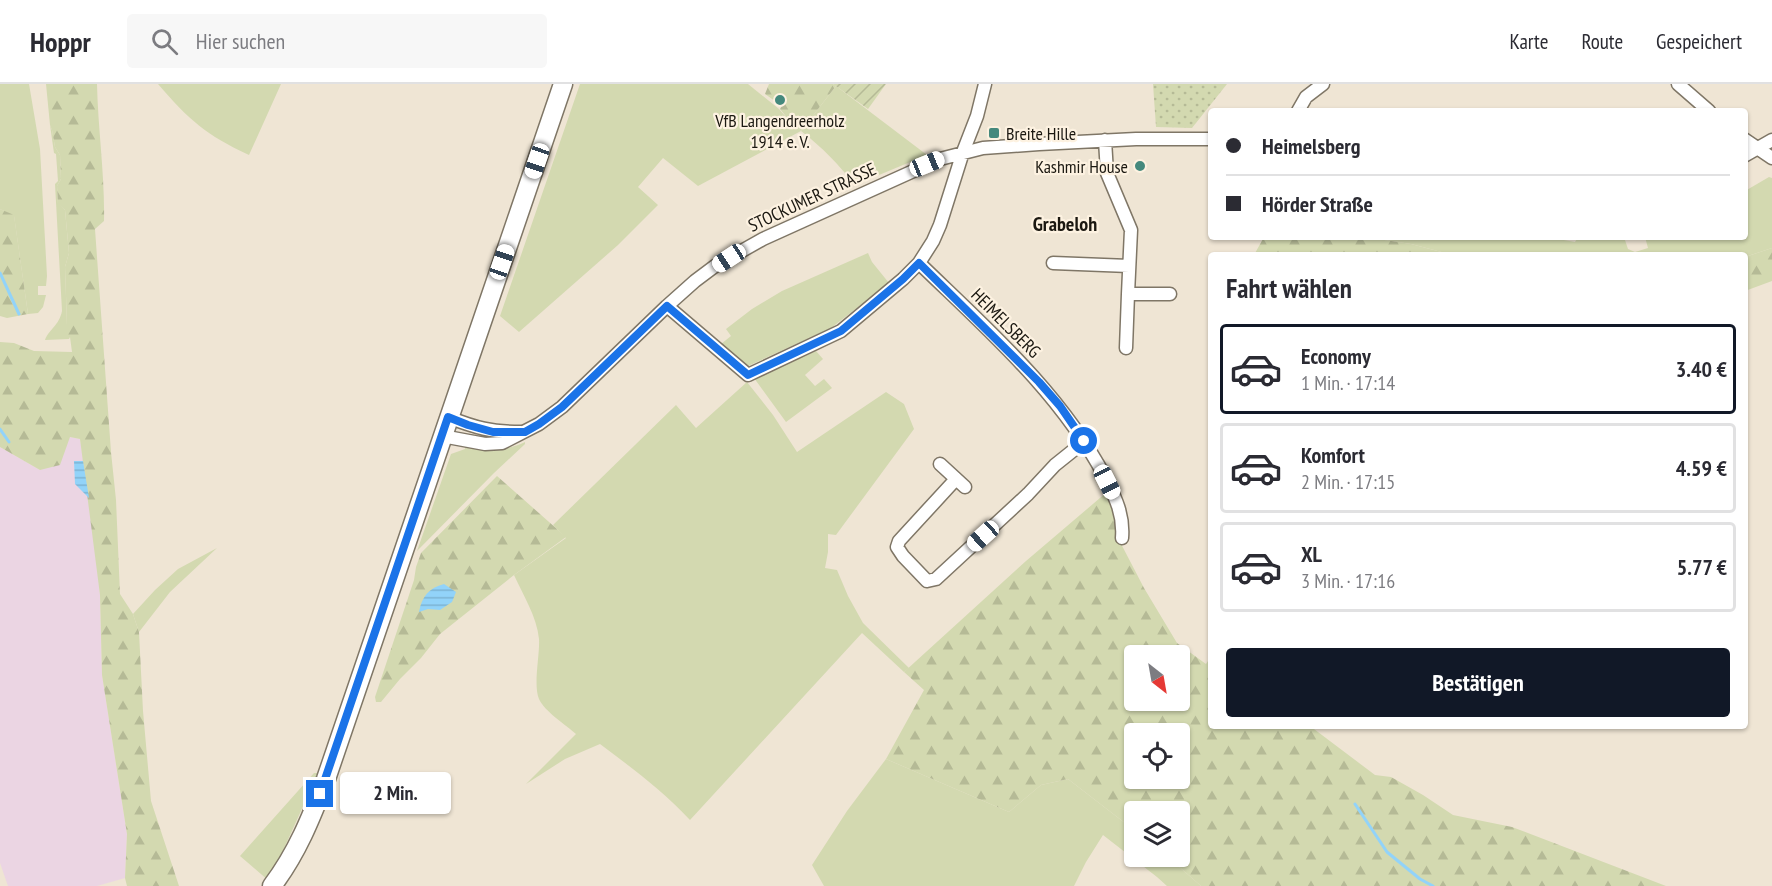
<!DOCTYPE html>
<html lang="de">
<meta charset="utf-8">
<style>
body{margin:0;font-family:"PT Sans Narrow",sans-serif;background:#f7f7f7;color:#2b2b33;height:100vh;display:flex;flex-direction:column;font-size:22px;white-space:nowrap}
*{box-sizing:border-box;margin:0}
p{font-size:20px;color:#7c7c81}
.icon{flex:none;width:33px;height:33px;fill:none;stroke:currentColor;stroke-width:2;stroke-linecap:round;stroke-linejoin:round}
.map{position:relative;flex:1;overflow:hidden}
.drawer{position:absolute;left:1208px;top:168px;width:540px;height:477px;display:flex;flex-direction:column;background:#fff;border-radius:6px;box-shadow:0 2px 4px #0004}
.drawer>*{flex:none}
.top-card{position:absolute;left:1208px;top:24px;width:540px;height:132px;border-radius:6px;box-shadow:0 2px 4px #0004;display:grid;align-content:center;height:132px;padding:0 18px;background:#fff}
.needle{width:39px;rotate:149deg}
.fabs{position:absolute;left:1124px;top:561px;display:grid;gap:12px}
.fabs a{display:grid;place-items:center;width:66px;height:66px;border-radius:6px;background:#fff;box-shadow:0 2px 4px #0004;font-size:30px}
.end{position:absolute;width:27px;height:27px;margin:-14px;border:8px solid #1a73e8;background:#fff;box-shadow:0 0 0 3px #fff}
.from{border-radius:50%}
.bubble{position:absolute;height:42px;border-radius:6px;background:#fff;box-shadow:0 2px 4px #0004;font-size:20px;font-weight:700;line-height:42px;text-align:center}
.car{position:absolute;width:18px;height:36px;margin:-18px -9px;border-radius:8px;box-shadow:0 0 4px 2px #0007;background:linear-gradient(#fff 24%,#345 0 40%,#fff 0 76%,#345 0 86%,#fff 0)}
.top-card b{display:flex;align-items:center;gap:21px;height:57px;font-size:22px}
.top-card b+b{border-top:2px solid #e1e1e2}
.top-card i{width:15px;height:15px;background:#2b2b33}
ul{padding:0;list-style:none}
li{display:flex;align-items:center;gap:18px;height:90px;margin:0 12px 9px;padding:0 6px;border:3px solid #e1e1e2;border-radius:6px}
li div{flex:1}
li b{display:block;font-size:22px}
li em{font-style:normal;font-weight:700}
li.active{border-color:#111827}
li>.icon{width:54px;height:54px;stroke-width:1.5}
h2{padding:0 18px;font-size:27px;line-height:72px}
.button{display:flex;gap:12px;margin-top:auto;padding:12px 18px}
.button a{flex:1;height:69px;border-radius:6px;background:#111827;color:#fff;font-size:24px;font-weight:700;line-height:69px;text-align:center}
header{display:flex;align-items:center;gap:36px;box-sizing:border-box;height:84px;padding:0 30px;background:#fff;border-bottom:2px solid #e1e1e2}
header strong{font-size:28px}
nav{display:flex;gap:33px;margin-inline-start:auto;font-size:21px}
.search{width:420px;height:54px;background:#f7f7f7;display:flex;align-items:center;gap:15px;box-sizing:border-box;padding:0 21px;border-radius:6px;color:#7c7c81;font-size:22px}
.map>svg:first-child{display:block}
.industrial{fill:#ebd5e3}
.grass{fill:#d3d9b0}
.forest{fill:url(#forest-firs);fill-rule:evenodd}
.park{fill:url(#park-dots)}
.garden{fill:url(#garden-furrows)}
.water{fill:url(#water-rules)}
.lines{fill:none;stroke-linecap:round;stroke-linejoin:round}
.stream{stroke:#92d3f9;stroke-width:3}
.street-casing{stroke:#7f7666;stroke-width:15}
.secondary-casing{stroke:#7f7666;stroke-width:21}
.street{stroke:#fff;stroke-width:12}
.secondary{stroke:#fff;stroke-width:18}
.route{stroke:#1a73e8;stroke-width:8}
.poi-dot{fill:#45897d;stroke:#fdf2e1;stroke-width:2}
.labels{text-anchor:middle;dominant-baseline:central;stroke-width:4.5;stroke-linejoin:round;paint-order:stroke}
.poi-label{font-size:18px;fill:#1b1811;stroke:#fdf2e1}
.street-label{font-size:18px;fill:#1b1811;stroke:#fdf2e1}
.neighbourhood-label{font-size:20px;font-weight:bold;fill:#1b1811;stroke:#fdf2e1}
</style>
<header>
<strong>Hoppr</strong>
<div class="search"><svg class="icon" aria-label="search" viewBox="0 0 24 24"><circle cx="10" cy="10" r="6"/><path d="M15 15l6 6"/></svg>Hier suchen</div>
<nav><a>Karte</a><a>Route</a><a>Gespeichert</a></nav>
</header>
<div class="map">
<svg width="1772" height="802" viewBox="0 0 1772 802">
<defs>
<pattern id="forest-firs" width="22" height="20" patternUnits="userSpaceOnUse" patternTransform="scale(1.5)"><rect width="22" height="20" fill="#d3d9b0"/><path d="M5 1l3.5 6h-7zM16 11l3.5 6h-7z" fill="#b5ba96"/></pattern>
<pattern id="park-dots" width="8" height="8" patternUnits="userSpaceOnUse" patternTransform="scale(1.5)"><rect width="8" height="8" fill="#d3d9b0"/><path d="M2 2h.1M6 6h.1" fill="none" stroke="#b5ba96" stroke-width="1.8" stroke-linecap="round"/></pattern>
<pattern id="garden-furrows" width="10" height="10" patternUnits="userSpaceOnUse" patternTransform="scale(1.5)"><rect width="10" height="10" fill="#d3d9b0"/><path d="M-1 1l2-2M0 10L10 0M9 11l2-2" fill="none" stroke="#b5ba96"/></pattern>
<pattern id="water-rules" width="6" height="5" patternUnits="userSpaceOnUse" patternTransform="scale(1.5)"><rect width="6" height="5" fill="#92d3f9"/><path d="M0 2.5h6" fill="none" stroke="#7db4d4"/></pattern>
</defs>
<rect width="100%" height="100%" fill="#efe5d4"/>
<path class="industrial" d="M70,353L80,355L97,473L100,511L102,591L127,750L125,794L97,802H8L0,779V363L40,386Z"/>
<path class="grass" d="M0,0H29L40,65L47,192L46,202H38V211H46L43,223L38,229L28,230L14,132L0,125Z
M158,0H281L249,71C206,51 189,36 158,0Z
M580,0H748L779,25L792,40L801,47L836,2L927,71L855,101C839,81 822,63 801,47L698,102L663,74L638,103L658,121L618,161L519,248L500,232Z
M50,41L52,46L55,63L60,71L61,95L57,102L58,119L65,126L69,169L65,183L67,241L70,253L69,255L45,256C49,245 59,242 62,227L55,100L58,97L56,70L54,69Z
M1769,93L1772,94V164L1745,173L1744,171H1453L1411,160L1365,153H1547L1575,158L1578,153H1624L1628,165L1635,168L1648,164L1645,153H1744L1745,107Z
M868,169L872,178L889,199L831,244L748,282L721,260L731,252L726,245L752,225L782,207Z
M816,267L823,275L805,291L815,302L824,295L832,304L786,338L754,294Z
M747,298L773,331L797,368L886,308L904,320L914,345L836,451L828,450V468L825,484L837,486L848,512L863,539L909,584L904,588L862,549L690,736C663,707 632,684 600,660L565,675L526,700L576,650C567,642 544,627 539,615C533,601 540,571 539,555C537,533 523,511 514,491L566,454L553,441L676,321L696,344Z
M525,358V360L494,389L417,467L451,370L465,365V361C486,365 505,368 525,358Z
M217,464L170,508L139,548L133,530L155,506L178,485Z
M886,675L1009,728L1041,701L1068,695L1134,746V772L1168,773L1201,802H1167L1157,793L1103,751L1086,778L1074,802H824L812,781L847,727Z
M314,689H318L282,769L286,772L269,797L240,772Z"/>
<path class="forest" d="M46,0H97C98,46 105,92 104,137L95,145L111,368L116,416L120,510L133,530L139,548L143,627L151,717L179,802H127L125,794L127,750L102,591L100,511L80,355L70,353L60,381L40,386L0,363V258L14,259L34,267L72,268L70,253L61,251L67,241L65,183L69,169L65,126L58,120L57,102L61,95L60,71L55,63L52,46L50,41Z
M769,0H833L836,2L801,47L792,40L780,25L782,22L765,10Z
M0,125L14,131L28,230L7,234L0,232Z
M1264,153H1365L1411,160L1453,171H1254Z
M1772,164V197L1745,207V173Z
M497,392L566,453L514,491L440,550L421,574L400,595L381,618H376L375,613L414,496L416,483L421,469Z
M1107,408L1110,416L1118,454L1144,504L1177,559L1206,580L1210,574V642H1310L1375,691L1391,693L1423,711L1453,731L1512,743L1666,802H1201L1168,773L1179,772V728H1134V746L1068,695L1041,701L1009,728L886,675L924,606L904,588L1026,477ZM1134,572H1179V616H1134ZM1134,650H1179V694H1134Z"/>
<path class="park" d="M1153,0H1227L1192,44L1156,43Z"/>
<path class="garden" d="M833,0H886L868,25Z"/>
<path class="water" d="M74,377H83L89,414L75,400Z
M444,500L456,508L452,518L440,526L428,525L419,528C422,512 429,504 444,500Z"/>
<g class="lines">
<path class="stream" d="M0,189L19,230
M0,345L9,358
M1355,720L1387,768L1420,795L1433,802"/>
<g class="street-casing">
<path id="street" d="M1678,0L1709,27
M1298,27L1306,13L1323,0
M1744,55L1772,74
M1105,56L1107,89L1131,146L1128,210H1170
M1744,72L1772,56
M919,179C987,245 1060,308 1105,393C1115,413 1124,430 1122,454
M1053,179L1129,182
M667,222L748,291L841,247L903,195L919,179L933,157L940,141L963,68L977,32L985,0
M1126,264L1128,210
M448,333C476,344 491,348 521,348
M442,352L485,360L502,359L539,340L562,323L667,222L695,197L715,182L763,155L940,75L983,64L1039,60L1136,55H1210
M940,380L965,403
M956,395L899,457L897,463L903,472L927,497L936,495L1028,410L1055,381L1085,357"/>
</g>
<g class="secondary-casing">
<path id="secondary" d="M272,802C297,769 311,734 326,695L563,0"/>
</g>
<use href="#street" class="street"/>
<use href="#secondary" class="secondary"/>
</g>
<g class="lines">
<path class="route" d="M320,710L448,333L468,341L493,348H525L539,340L562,323L667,222L748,291L841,247L903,195L919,179L1039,298L1060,322L1084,357"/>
</g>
<g class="poi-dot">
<circle cx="780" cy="16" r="6"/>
<rect x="988" y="43" width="12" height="12" rx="3"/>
<circle cx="1140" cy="82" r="6"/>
</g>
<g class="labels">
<g class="poi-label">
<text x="780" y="36">VfB Langendreerholz<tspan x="780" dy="21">1914 e. V.</tspan></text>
<text x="1006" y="49" text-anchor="start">Breite Hille</text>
<text x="1128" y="82" text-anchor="end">Kashmir House</text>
</g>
<g class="street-label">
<text transform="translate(812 113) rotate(-25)">STOCKUMER STRASSE</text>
<text transform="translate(1006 239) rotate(45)">HEIMELSBERG</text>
</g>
<g class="neighbourhood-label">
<text x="1065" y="140">Grabeloh</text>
</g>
</g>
</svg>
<div class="fabs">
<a><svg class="needle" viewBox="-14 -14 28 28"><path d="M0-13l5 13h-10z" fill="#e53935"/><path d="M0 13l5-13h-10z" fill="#7c7c81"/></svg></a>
<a><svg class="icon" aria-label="locate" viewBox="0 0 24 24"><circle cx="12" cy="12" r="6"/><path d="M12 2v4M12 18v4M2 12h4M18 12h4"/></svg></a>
<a><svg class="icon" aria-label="layers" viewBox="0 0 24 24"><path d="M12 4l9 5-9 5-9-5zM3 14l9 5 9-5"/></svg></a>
</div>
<i class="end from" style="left:1084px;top:357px"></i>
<i class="end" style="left:320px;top:710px"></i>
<div class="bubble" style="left:340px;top:688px;width:111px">2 Min.</div>
<i class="car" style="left:537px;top:77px;rotate:199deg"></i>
<i class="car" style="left:927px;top:80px;rotate:68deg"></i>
<i class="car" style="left:729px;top:174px;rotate:237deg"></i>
<i class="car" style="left:502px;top:178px;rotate:19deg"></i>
<i class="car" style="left:1107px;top:398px;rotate:153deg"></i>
<i class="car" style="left:983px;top:452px;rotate:228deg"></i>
<div class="top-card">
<b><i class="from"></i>Heimelsberg</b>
<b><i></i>Hörder Straße</b>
</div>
<section class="drawer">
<h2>Fahrt wählen</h2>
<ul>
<li class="active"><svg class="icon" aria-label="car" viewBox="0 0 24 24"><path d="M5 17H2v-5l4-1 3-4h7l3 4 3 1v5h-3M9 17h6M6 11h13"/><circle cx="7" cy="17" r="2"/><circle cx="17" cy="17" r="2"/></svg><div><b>Economy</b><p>1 Min. · 17:14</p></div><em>3.40 €</em></li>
<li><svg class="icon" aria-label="car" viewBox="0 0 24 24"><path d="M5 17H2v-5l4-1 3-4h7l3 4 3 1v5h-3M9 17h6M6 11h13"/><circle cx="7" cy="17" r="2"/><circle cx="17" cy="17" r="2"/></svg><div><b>Komfort</b><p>2 Min. · 17:15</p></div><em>4.59 €</em></li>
<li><svg class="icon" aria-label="car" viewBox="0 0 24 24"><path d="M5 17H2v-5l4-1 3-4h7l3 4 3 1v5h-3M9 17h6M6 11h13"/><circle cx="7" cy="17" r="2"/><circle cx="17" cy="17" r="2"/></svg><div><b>XL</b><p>3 Min. · 17:16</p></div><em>5.77 €</em></li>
</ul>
<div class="button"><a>Bestätigen</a></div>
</section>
</div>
